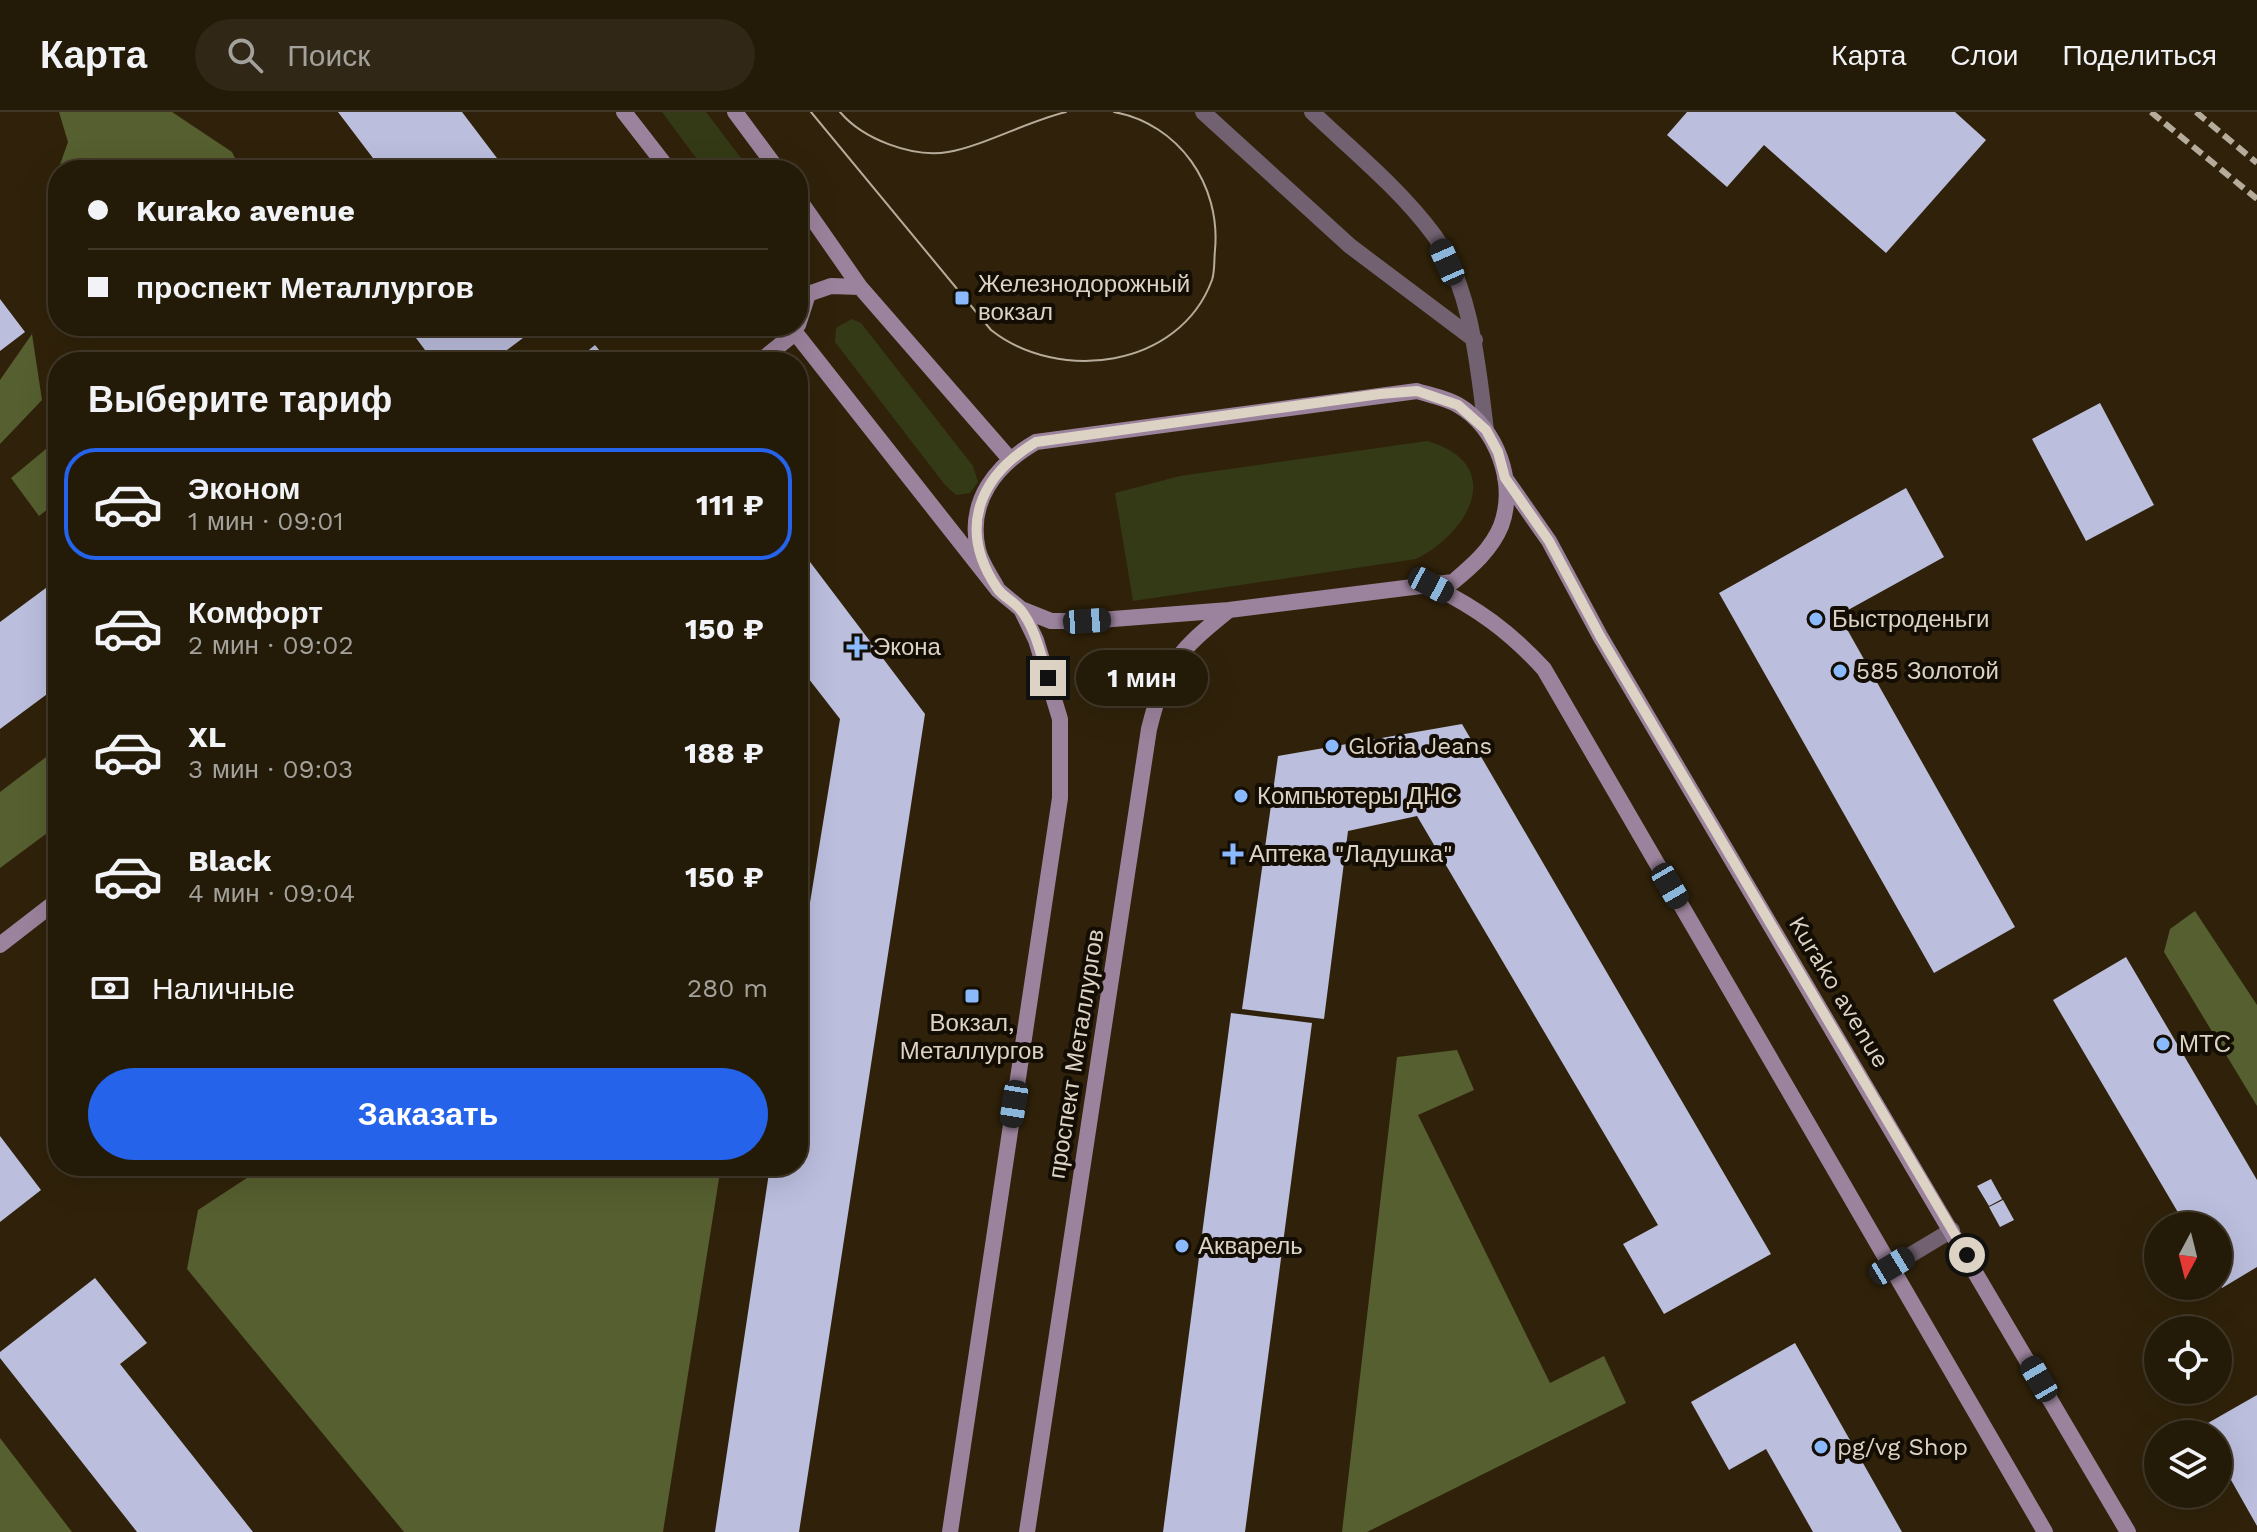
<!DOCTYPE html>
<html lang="ru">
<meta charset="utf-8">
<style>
body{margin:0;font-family:"Work Sans",sans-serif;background:#302716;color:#f1f3f6;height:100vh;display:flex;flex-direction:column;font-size:30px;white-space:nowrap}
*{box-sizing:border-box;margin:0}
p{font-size:26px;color:#a3a19c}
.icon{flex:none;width:44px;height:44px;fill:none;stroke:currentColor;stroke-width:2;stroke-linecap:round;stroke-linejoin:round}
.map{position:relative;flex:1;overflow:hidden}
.drawer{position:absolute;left:48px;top:240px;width:760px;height:824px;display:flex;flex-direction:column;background:#241a08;border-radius:32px;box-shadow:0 8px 32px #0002,0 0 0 2px #413829}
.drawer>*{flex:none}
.hud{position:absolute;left:48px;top:48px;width:760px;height:176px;border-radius:32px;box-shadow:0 8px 32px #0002,0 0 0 2px #413829;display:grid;align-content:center;height:176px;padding:0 40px;background:#241a08}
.needle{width:52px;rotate:187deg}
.fabs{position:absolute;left:2144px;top:1100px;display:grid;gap:16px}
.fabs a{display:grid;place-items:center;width:88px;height:88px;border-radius:50%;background:#241a08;box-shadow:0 8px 32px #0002,0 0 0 2px #413829;font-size:40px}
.end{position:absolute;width:36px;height:36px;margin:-18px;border:10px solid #dcd3c5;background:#111;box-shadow:0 0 0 4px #111}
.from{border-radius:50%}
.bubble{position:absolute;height:56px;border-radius:28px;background:#241a08;box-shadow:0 8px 32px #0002,0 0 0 2px #413829;font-size:26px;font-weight:700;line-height:56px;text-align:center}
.car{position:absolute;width:24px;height:48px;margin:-24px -12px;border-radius:10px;box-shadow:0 0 6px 2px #0007;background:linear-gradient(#222 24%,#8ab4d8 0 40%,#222 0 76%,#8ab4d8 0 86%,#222 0)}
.hud b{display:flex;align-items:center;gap:28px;height:76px;font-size:30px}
.hud b+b{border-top:2px solid #413829}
.hud i{width:20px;height:20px;background:#f1f3f6}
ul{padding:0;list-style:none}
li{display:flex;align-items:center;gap:24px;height:112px;margin:0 16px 12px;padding:0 24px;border:4px solid transparent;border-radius:32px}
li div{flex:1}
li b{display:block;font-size:30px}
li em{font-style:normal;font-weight:700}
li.active{border-color:#2563eb}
li>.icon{width:72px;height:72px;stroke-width:1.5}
h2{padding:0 40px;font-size:36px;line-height:96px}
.pay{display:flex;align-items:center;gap:20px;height:88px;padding:0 40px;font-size:30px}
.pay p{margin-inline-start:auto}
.primary-button{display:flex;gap:16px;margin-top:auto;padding:16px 40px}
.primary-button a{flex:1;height:92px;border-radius:48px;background:#2563eb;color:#fff;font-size:32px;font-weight:700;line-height:92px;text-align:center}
header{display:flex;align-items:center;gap:48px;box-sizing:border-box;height:112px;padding:0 40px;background:#241a08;border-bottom:2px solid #413829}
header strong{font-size:38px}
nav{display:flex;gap:44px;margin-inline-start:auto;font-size:28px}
.search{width:560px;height:72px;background:#302716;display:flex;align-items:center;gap:20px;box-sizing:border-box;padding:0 28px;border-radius:44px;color:#a3a19c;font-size:30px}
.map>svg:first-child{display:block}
.green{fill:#343a15}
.forest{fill:#565f2f}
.building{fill:#bbbedd}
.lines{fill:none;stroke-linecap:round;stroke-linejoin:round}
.service{stroke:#716171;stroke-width:16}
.secondary{stroke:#9c839d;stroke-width:16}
.tram{stroke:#b6ac9b;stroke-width:2}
.rail{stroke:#b6ac9b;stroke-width:6;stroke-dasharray:12 6;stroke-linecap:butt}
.route{stroke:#dcd3c5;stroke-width:10}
.poi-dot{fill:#8abafc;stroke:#130d04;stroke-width:3}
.labels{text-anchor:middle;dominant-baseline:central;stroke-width:8;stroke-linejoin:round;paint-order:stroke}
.poi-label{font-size:24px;fill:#dcd3c5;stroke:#130d04;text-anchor:start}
.street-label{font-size:24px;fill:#dcd3c5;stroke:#130d04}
</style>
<header>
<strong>Карта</strong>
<div class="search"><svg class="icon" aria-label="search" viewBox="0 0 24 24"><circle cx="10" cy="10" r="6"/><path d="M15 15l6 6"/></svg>Поиск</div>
<nav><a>Карта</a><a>Слои</a><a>Поделиться</a></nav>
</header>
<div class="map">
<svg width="2257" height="1420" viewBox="0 0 2257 1420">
<rect width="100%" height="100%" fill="#30220a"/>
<path class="green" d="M662,0H706L750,58H705Z
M852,207L861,211L973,354L978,370L970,381L956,383L945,373L835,230L836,216Z
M1427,329C1507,352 1470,420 1416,447L1133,489L1115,381L1180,364Z"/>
<path class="forest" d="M59,0H172L232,40L241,58H58L68,30Z
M32,222L42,288L0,332V268Z
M58,327V389L39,404L11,366Z
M58,636V713L0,756V680Z
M2195,799L2257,893V994L2164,840L2170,817Z
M1457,938L1474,978L1418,1003L1550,1271L1604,1244L1626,1291L1367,1420H1342L1397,945Z
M265,1054H721L663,1420H404L187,1157L198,1098Z
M0,1326L72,1420H0Z"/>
<path class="building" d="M338,0H462L506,58H382Z
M1687,0H1955L1986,28L1886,141L1764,33L1727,75L1667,23Z
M0,187L25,220L0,239Z
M407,214H539L491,250H434Z
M595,233L609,250H574Z
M2100,291L2154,393L2086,429L2032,327Z
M1906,376L1944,445L1839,503L2015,815L1934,861L1719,481Z
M798,434L925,602L799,1420H715L770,1054H798V864L840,607L798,553Z
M58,467V574L0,617V510Z
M1462,612L1771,1142L1664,1202L1623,1132L1658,1113L1417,704L1348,719L1324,907L1242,897L1278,644Z
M2126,845L2257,1068V1155L2222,1176L2218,1169V1114H2186L2053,888Z
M1231,901L1312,911L1245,1420H1163Z
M0,1024L41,1078L0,1110Z
M1991,1067L2002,1087L1989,1094L1977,1074Z
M2003,1088L2014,1108L2000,1115L1989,1095Z
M95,1166L147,1231L120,1252L253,1420H137L0,1246V1240Z
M1795,1231L1902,1420H1813L1766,1337L1729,1358L1691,1290Z
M2257,1283V1414L2218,1345V1322H2205L2201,1315Z"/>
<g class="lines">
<path class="service" d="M1203,0L1350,134L1475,228
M1312,0C1353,39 1400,77 1434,123C1472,176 1478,256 1486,318
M1892,1154L1952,1118"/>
<path class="secondary" d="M624,0L669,58
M735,0L778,58
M798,86L860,175L1009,346
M798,213L808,182L831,174L860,175
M790,214L998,478L1021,497L1051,509H1087L1229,498L1453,470C1472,454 1491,438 1501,414C1517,371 1497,316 1458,293C1446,286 1429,283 1417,279L1036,330C996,353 967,389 978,438C981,451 992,466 998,478
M759,250L795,221
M1505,366L1549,429L1600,524L2128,1420
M1431,473C1478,497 1508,518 1544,557L2045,1420
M0,833L58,788
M950,1420L1060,686V607L1036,528L1021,497
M1027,1420L1149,617C1165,553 1178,539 1229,498"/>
<path class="tram" d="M811,0L991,218C1058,271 1179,257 1212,168C1215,159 1214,147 1215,138C1221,73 1179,12 1114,0
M840,0C863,27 912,46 948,40C983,34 1028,9 1066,0"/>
<path class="rail" d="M2151,0L2257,87
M2196,0L2257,51"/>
</g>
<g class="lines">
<path class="route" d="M1048,566C1041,543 1035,515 1020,497C1013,489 1002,484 997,476C957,417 979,364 1036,330L1380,282L1417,279L1458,293L1486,318L1498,340L1505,366L1549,429L1600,524L1967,1143"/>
</g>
<g class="poi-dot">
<rect x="954" y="178" width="16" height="16" rx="4"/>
<circle cx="1816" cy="507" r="8"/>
<path d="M853 523h8v8h8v8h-8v8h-8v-8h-8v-8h8z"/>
<circle cx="1840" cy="559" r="8"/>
<circle cx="1332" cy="634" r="8"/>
<circle cx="1241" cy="684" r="8"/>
<path d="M1229 730h8v8h8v8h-8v8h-8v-8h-8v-8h8z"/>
<rect x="964" y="876" width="16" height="16" rx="4"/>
<circle cx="2163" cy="932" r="8"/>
<circle cx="1182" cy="1134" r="8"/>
<circle cx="1821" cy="1335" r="8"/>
</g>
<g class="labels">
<g class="poi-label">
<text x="978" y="172">Железнодорожный<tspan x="978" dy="28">вокзал</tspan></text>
<text x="1832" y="507">Быстроденьги</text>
<text x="873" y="535">Экона</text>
<text x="1856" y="559">585 Золотой</text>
<text x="1348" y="634">Gloria Jeans</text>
<text x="1257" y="684">Компьютеры ДНС</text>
<text x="1249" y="742">Аптека "Ладушка"</text>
<text x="972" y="911" text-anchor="middle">Вокзал,<tspan x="972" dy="28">Металлургов</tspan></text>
<text x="2179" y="932">МТС</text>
<text x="1198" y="1134">Акварель</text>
<text x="1837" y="1335">pg/vg Shop</text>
</g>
<g class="street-label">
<text transform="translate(1839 880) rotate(59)">Kurako avenue</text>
<text transform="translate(1076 942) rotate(-81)">проспект Металлургов</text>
</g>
</g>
</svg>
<div class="fabs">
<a><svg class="needle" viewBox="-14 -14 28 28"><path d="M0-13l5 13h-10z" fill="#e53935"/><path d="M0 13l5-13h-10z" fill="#a3a19c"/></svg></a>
<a><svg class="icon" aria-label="locate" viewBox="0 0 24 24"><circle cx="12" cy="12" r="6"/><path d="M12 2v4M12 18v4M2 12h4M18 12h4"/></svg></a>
<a><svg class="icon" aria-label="layers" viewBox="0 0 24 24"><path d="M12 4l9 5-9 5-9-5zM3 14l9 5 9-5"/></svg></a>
</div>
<i class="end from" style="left:1967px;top:1143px"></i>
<i class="end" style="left:1048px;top:566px"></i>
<div class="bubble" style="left:1076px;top:538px;width:132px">1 мин</div>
<i class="car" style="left:1447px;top:150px;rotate:336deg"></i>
<i class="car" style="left:1431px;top:473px;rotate:118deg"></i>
<i class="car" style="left:1087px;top:509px;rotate:86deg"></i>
<i class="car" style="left:1670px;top:774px;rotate:150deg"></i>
<i class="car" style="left:1014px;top:992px;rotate:189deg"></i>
<i class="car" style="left:1892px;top:1154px;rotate:59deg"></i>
<i class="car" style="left:2039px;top:1267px;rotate:330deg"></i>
<div class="hud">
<b><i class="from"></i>Kurako avenue</b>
<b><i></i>проспект Металлургов</b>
</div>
<section class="drawer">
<h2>Выберите тариф</h2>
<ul>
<li class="active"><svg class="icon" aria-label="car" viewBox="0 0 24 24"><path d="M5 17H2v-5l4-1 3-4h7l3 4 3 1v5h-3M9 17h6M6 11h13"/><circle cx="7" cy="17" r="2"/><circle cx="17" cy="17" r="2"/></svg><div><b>Эконом</b><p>1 мин · 09:01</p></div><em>111 ₽</em></li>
<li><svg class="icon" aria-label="car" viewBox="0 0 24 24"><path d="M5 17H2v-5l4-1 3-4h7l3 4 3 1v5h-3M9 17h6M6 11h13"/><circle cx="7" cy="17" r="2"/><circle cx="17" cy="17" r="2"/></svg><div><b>Комфорт</b><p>2 мин · 09:02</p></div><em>150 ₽</em></li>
<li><svg class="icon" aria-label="car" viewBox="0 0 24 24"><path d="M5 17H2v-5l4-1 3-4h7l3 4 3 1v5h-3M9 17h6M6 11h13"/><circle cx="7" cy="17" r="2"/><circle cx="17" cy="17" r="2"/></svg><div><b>XL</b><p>3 мин · 09:03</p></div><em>188 ₽</em></li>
<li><svg class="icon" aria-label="car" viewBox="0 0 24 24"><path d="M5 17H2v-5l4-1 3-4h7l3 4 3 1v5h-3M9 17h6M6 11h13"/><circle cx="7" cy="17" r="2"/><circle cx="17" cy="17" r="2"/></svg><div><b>Black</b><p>4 мин · 09:04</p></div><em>150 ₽</em></li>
</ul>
<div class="pay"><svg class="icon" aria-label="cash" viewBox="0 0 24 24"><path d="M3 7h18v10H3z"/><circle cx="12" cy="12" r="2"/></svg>Наличные<p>280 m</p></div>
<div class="primary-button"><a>Заказать</a></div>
</section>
</div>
